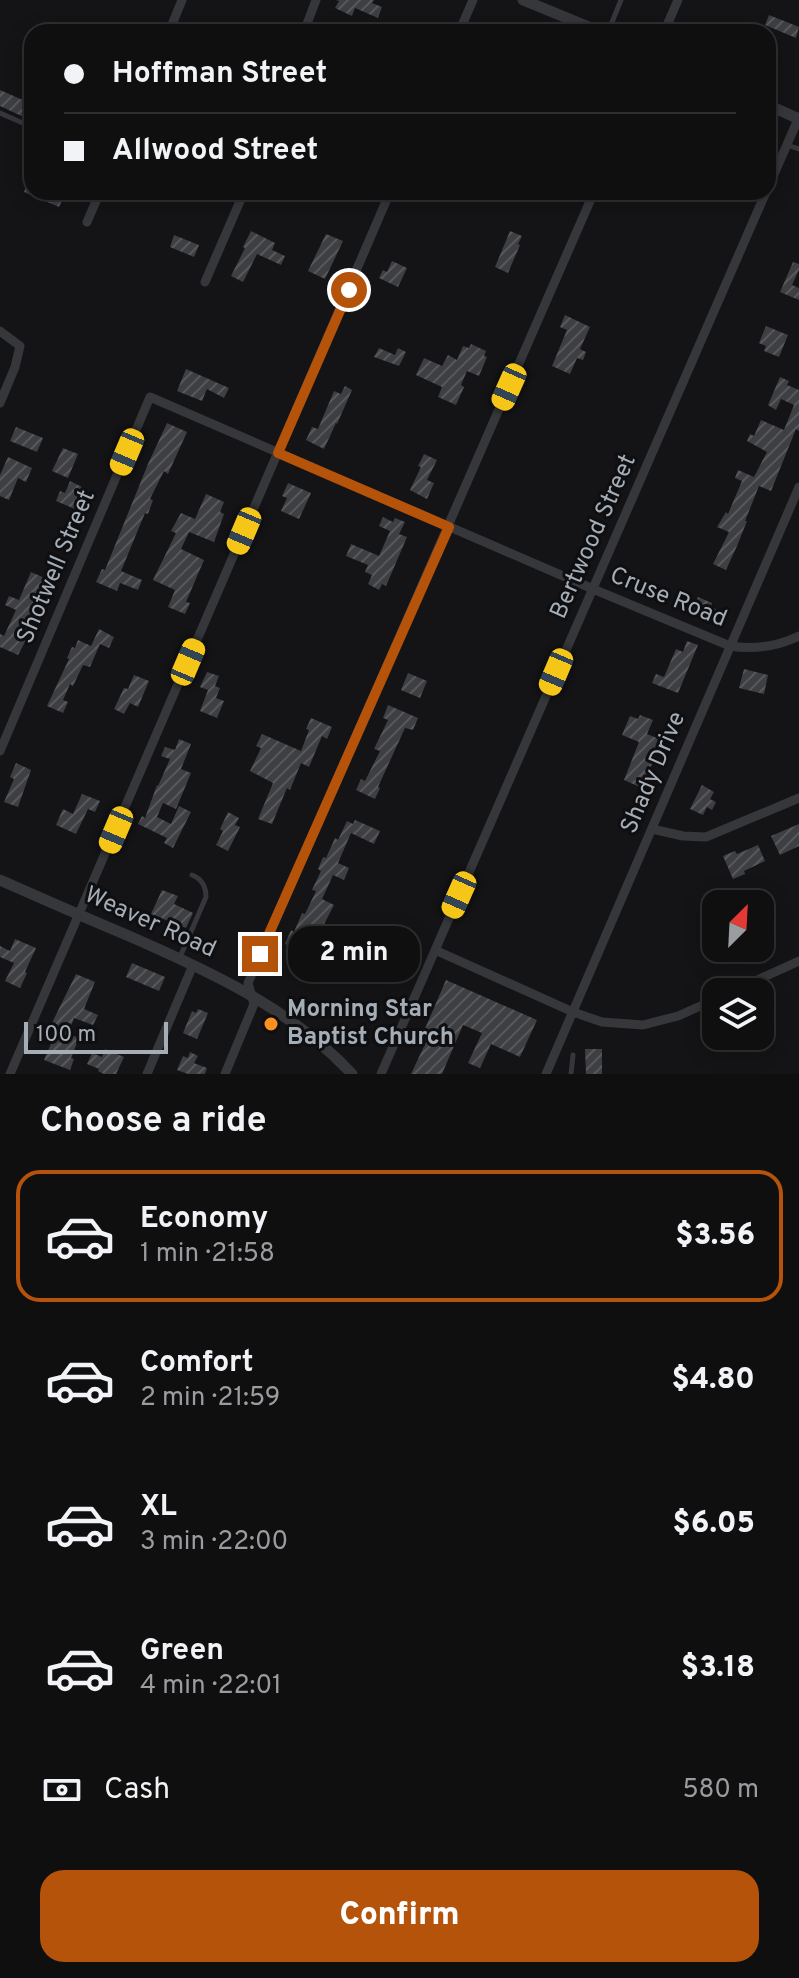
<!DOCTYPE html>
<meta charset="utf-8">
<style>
body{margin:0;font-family:Overpass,sans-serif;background:#181819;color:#f1f3f6;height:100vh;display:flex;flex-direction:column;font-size:30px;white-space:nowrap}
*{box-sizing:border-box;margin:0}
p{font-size:26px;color:#9b9c9f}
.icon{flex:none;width:44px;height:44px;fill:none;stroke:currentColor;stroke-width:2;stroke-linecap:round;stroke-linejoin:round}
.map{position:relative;height:1074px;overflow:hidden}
.details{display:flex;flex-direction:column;background:#0f0f10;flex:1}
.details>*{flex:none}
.top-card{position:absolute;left:24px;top:24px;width:752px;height:176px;border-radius:24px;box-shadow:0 4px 20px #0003,0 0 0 2px #2f2f30;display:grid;align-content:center;height:176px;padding:0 40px;background:#0f0f10}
.needle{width:52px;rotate:24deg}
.buttons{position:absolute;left:702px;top:890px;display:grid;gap:16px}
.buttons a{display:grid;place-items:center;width:72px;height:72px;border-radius:16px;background:#0f0f10;box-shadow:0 4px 20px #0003,0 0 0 2px #2f2f30;font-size:40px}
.scale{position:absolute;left:24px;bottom:20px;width:144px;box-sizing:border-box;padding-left:8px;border:4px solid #a5adb7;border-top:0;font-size:22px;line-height:28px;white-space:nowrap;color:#a5adb7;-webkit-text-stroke:6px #0f0f11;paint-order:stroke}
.end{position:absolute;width:36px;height:36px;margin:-18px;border:10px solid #b45309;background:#fff;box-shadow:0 0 0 4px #fff}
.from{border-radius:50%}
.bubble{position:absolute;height:56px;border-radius:24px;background:#0f0f10;box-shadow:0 4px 20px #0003,0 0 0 2px #2f2f30;font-size:26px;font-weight:800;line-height:56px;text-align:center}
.car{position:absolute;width:24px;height:48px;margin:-24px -12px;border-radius:10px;box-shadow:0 0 6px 2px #0007;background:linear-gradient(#f5c518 24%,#345 0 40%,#f5c518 0 76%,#345 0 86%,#f5c518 0)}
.top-card b{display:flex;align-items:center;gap:28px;height:76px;font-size:30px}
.top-card b+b{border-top:2px solid #2f2f30}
.top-card i{width:20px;height:20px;background:#f1f3f6}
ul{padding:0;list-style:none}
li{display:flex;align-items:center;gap:24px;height:132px;margin:0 16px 12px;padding:0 24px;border:4px solid transparent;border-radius:24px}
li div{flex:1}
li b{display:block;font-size:30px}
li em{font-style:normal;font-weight:800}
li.active{border-color:#b45309}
li>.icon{width:72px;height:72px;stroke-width:1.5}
h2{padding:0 40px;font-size:36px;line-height:96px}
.pay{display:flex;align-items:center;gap:20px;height:88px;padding:0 40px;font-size:30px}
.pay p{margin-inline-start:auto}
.primary-button{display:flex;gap:16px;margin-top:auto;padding:16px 40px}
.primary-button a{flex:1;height:92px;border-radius:24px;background:#b45309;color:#fff;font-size:32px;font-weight:800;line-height:92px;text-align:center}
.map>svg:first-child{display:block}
.building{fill:url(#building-hatch)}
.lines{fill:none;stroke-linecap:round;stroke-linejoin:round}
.service{stroke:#35373b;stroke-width:5}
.minor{stroke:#35373b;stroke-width:9}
.tertiary{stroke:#35373b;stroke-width:11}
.route{stroke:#b45309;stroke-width:10}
.poi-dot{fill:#fe8f23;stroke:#0f0f11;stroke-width:3}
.labels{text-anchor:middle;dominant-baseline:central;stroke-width:6;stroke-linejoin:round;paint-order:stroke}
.street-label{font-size:24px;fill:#a5adb7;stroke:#0f0f11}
.poi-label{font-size:24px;font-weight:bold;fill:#a5adb7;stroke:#0f0f11;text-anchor:start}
</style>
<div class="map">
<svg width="799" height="1074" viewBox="0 0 799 1074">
<defs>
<pattern id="building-hatch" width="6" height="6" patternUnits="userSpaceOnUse" patternTransform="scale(2)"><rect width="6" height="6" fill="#3e3f43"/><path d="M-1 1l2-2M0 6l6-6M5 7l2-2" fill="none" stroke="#57585c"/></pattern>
</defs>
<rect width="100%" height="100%" fill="#141416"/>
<path class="building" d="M336,0H374L372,3L382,7L378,18L355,8L352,16L335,8L339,1Z
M769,15L799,27L796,38L765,25Z
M0,90L32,104V121L0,106Z
M32,172V192H66L59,207L24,192Z
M251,231L275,243L272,250L285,256L281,265L257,254L243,282L231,276L245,248L243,247Z
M510,231L522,236L518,244L520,245L508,273L495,267Z
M326,234L343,241L325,279L308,271Z
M174,235L199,245L194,257L170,247Z
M392,261L407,268L398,287L379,278L383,270L387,272Z
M793,262L799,264V270L792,285L799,288V300L780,292Z
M565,315L590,327L580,349L586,352L583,360L577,358L570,374L552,366L567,330L560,327Z
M766,326L788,335L779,357L764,351L766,346L759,343Z
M471,344L486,351L484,356L487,357L479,376L467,371L461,385L464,387L456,405L438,397L442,387L416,375L424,358L442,366L448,355L457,360L463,346L469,348Z
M379,348L395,355L398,348L406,352L399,366L374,357Z
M186,369L229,388L224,398L207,389L202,401L177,391Z
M780,377L789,381L787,385L799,390V431L796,429L771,491L759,486L745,521H747L737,546L726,570L713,564L729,532L717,527L726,512L728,514L742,481L735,478L738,470L754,477L767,452L747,441L750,434L754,436L761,420L784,430L794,405L781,399L776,410L768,405Z
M345,386L352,390L337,424L336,423L324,449L306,440L312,427L318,429L334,391L341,394Z
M167,423L187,432L168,474L164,471L150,499L153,500L148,514L145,513L121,571L142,580L138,590L120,583L117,591L96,582L102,569L105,570L148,464Z
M16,427L43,438L37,452L10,441Z
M63,448L78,454L68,478L52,471Z
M424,454L437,460L427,480L434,483L427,499L410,490L421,467L418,466Z
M8,457L32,468L26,482L18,478L9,500L0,496V475Z
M70,481L84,488L75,509L56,501L60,491L65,493Z
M288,483L311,493L299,519L281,511L287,498L282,496Z
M206,494L224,502L220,512L224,514L214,542L189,532L181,549L204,560L186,602L190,603L185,614L168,607L175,590L153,580L176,533L171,531L181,513L195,519Z
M383,517L393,522L395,518L405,522L399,534L407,537L386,586L382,584L379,590L368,584L372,575L365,572L368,565L346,556L351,544L379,556L390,531L379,526Z
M31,572L47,579L41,593L43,594L30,623L34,625L18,655L0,647V634L4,636L16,610L5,605L9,596L19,600Z
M698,597L712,603L711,607L720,611L716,620L707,616L705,619L691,613Z
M99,629L114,637L109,648L100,644L90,667L83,665L73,686L70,684L63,700L68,702L63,713L47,706L69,659L67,658L72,647L75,648L78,640L91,646Z
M687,641L698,645L678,693L652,683L656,674L664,677L676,649L683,652Z
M744,669L768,675L764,694L739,688Z
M207,672L219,676L215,686L220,688L216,698L224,701L217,718L200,711L208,690L200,687Z
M408,673L427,681L420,698L401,690Z
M134,675L149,681L138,707L130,703L124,714L114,709L124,688L128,689Z
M388,705L418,718L413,730L405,728L378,787L380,788L375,799L356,790L361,779L365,781L380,751L374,749L388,720L383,718Z
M640,715L653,720L647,734L662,740L642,788L624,780L639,742L622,735L630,716L638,719Z
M311,718L332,727L327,739L322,736L309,767L301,763L290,790L287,788L272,824L258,819L273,783L250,771L261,748L256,746L262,734L301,751L309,730L306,729Z
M179,739L191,744L181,769L191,773L176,809L163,803L157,817L171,824L179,806L191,812L173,848L164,843L167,838L138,824L142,816L145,818L157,785L158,786L170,759L161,756L165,747L175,750Z
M16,763L31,770L18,807L4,802L14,779L10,777Z
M702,785L714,792L710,799L716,802L712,810L707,807L703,815L690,809Z
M82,794L100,801L95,812L88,809L76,834L56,825L63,809L73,814Z
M228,812L239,818L235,825L240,827L228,851L216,845L223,831L220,829Z
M355,820L380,831L374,844L351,833L338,863L349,868L344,880L333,875L322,899L334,905L321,930L325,931L322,939L311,934L302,952L285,944L291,930L294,932L302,913L305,914L316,891L312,890L321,871L318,869L323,857L326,858L335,838L338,840L347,821L353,824Z
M799,824V846L780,855L771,836Z
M758,845L765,861L744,871L745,874L733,879L723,856L735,851L737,854Z
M162,890L178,896L174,904L193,913L186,928L151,914Z
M15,939L36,948L25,972L27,973L20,988L5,981L14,963L0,957V946L10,951Z
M132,963L165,977L159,991L126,977Z
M76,974L95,982L84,1009L98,1015L93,1025L74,1018L68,1034L79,1038L71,1058L74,1059L70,1070L44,1060L56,1032L49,1029Z
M446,980L537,1020L520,1057L491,1044L480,1068L468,1063L482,1033L463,1025L442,1074H411L427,1040L421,1038Z
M198,1009L208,1013L197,1039L183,1033L192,1011L196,1013Z
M105,1049L124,1057L116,1074H104L98,1071L99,1069L87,1064L92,1053L102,1057Z
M585,1049H602V1074H586Z
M190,1052L198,1056L194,1063L207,1068L205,1074H188L177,1070L183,1056L188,1058Z"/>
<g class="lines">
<path class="service" d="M608,32L621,0
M0,113L32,127
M787,145L799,149
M180,957L206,897C206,887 202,879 192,875
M571,1074L573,1055"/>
<path class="minor" d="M169,32L182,0
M304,32L316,0
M459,32L473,0
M664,32L678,0
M768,188L799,117
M87,222L100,192
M205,282L244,192
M0,331L20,346L15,367L0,403
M0,751L150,397L593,589L730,646C755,650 776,647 799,636
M652,829L683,836L706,837L799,798
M435,950L573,1012L602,1022L643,1025L678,1016L716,999
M731,992L799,961
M10,1074L390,192
M147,1074L193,965
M225,1074L254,1004L248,983L594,192
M381,1074L766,192
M546,1074L799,487"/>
<path class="tertiary" d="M523,0L601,32
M768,105L799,119
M0,880C43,899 86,918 129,936C209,971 292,1009 352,1074"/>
</g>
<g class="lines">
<path class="route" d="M260,954L449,527L278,453L349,290"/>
</g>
<circle class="poi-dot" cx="271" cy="1024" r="8"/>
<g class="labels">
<g class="street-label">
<text transform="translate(594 537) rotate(-66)">Bertwood Street</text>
<text transform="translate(57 567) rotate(-67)">Shotwell Street</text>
<text transform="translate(668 598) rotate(22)">Cruse Road</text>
<text transform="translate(654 773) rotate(-67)">Shady Drive</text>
<text transform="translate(150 923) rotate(24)">Weaver Road</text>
</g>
<g class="poi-label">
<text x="287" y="1010">Morning Star<tspan x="287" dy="28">Baptist Church</tspan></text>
</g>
</g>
</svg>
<div class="buttons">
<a><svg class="needle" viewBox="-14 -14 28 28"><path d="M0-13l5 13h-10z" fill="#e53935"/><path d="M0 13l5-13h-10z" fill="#9b9c9f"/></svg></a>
<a><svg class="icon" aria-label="layers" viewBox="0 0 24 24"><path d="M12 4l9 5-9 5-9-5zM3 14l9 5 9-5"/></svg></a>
</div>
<div class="scale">100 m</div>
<i class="end from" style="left:349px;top:290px"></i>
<i class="end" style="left:260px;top:954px"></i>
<div class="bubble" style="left:288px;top:926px;width:132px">2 min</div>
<i class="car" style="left:509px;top:387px;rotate:204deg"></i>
<i class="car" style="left:127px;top:452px;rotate:203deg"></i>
<i class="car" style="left:244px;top:531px;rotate:203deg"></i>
<i class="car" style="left:188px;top:662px;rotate:23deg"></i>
<i class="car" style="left:556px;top:672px;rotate:203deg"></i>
<i class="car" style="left:116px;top:830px;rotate:203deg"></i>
<i class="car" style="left:459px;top:895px;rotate:204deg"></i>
<div class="top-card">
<b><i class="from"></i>Hoffman Street</b>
<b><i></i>Allwood Street</b>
</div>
</div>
<section class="details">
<h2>Choose a ride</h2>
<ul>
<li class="active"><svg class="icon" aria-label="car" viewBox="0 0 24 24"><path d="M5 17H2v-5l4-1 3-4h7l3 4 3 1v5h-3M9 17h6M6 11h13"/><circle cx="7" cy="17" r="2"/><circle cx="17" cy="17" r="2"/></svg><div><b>Economy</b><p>1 min · 21:58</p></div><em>$3.56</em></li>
<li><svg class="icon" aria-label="car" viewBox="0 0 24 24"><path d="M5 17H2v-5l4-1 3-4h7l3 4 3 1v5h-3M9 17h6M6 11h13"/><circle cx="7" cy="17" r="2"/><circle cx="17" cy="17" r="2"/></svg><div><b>Comfort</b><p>2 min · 21:59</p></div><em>$4.80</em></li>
<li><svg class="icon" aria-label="car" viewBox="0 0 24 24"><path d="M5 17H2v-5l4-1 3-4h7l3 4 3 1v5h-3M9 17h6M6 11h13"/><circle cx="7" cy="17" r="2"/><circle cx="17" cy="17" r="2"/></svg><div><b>XL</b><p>3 min · 22:00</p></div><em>$6.05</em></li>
<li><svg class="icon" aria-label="car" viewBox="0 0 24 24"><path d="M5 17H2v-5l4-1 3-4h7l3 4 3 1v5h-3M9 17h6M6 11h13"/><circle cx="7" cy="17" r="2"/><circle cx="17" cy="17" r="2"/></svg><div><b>Green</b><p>4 min · 22:01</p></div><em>$3.18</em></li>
</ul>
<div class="pay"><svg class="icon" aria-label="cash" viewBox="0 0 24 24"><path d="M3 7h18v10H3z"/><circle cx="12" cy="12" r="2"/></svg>Cash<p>580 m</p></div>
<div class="primary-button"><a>Confirm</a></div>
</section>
